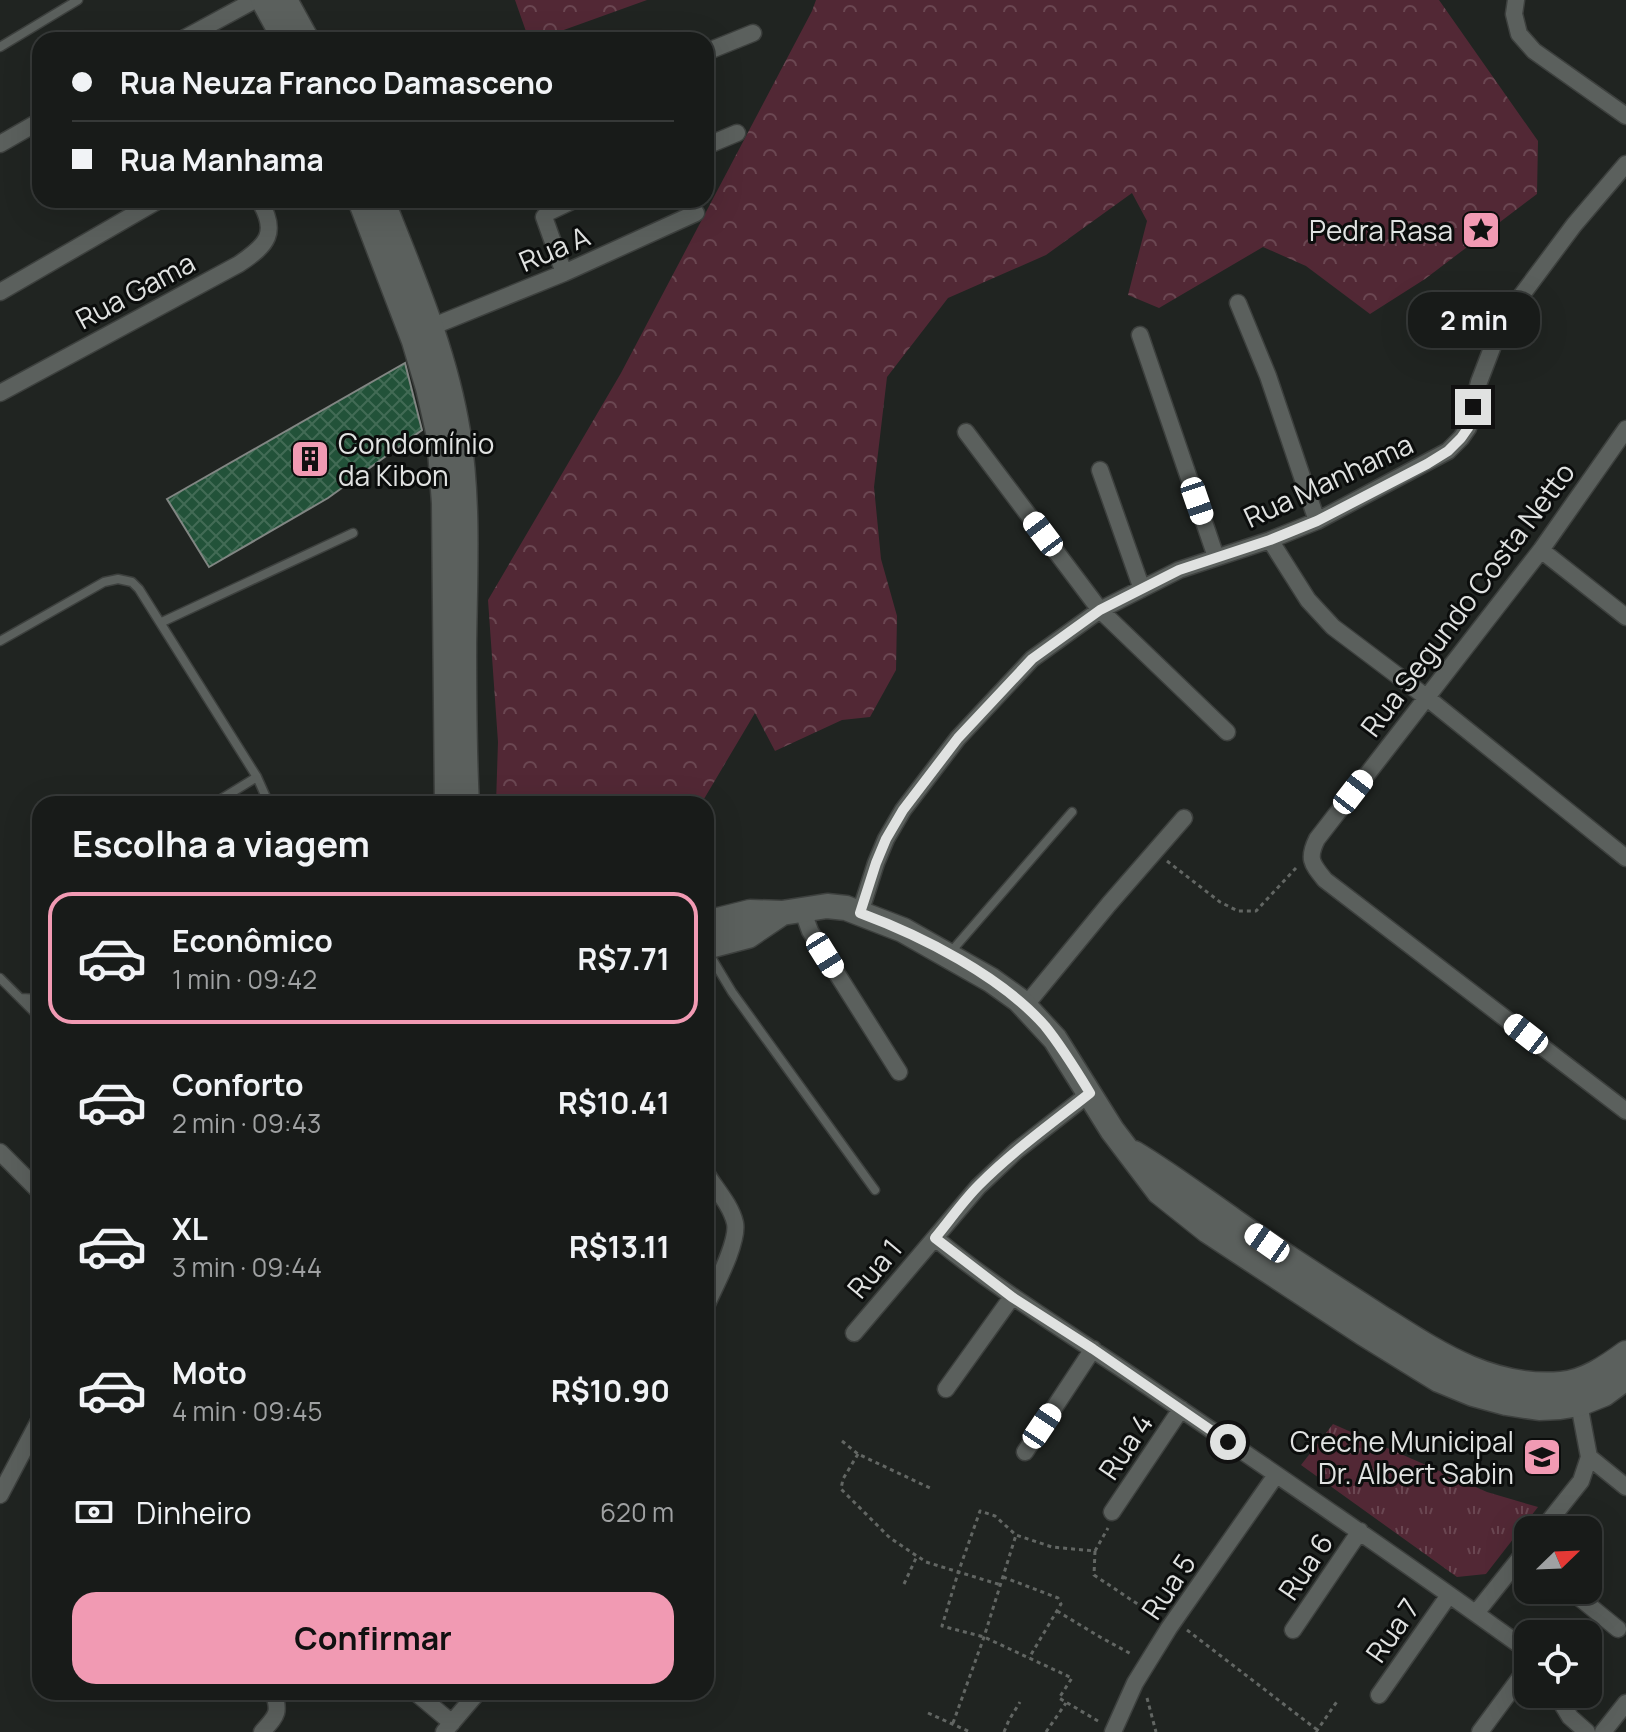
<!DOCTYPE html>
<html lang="pt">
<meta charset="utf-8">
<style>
body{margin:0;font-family:Manrope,sans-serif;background:#212422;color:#f1f3f6;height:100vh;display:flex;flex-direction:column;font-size:30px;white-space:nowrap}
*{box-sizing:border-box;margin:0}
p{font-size:26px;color:#9fa1a2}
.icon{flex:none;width:44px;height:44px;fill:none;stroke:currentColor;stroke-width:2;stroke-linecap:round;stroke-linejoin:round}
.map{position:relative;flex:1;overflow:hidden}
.sheet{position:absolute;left:32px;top:796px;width:682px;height:904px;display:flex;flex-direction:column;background:#181b19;border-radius:24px;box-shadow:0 8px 32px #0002,0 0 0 2px #363938}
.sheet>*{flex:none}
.guide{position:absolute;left:32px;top:32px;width:682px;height:176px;border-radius:24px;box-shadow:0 8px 32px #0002,0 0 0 2px #363938;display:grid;align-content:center;height:176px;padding:0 40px;background:#181b19}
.needle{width:52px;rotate:67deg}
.buttons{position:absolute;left:1514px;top:1516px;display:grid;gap:16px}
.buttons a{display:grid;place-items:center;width:88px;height:88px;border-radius:16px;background:#181b19;box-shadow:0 8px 32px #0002,0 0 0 2px #363938;font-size:40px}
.end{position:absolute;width:36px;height:36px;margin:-18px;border:10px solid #e0e2e1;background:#111;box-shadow:0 0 0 4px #111}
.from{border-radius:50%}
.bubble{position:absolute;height:56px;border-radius:24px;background:#181b19;box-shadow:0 8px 32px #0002,0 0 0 2px #363938;font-size:26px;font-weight:700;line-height:56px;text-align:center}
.car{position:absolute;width:24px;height:48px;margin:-24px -12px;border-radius:10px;box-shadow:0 0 6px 2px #0007;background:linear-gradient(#fff 24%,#345 0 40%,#fff 0 76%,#345 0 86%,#fff 0)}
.guide b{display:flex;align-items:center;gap:28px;height:76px;font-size:30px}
.guide b+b{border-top:2px solid #363938}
.guide i{width:20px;height:20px;background:#f1f3f6}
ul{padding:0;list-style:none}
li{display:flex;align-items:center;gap:24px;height:132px;margin:0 16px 12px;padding:0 24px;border:4px solid transparent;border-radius:24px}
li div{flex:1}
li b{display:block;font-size:30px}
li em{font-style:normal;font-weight:700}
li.selected{border-color:#f19ab3}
li>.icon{width:72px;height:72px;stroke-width:1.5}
h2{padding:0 40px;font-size:36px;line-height:96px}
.pay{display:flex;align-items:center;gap:20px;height:88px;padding:0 40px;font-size:30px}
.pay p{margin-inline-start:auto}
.primary-button{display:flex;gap:16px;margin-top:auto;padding:16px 40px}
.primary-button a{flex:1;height:92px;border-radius:24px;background:#f19ab3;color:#111;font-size:32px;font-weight:700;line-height:92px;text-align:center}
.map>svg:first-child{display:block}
.forest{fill:url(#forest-crowns)}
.park{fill:url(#park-tufts)}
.building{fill:url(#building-cross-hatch);stroke:#818683;stroke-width:2}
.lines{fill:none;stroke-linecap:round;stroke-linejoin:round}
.lane-casing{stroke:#3d403e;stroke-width:11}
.street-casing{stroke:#3d403e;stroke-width:19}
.secondary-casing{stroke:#3d403e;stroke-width:27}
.path{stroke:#626663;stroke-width:3;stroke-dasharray:4 4;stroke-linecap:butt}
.lane{stroke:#5b605d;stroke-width:8}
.street{stroke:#5b605d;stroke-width:16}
.secondary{stroke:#5b605d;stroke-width:24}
.route{stroke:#e0e2e1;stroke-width:10}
.labels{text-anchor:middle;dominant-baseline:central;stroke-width:6;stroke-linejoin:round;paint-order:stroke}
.poi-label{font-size:28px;fill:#e0e2e1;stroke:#0b0d0c;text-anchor:end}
.street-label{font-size:28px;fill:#e0e2e1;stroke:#0b0d0c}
</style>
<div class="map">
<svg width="1626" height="1732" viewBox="0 0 1626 1732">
<defs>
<pattern id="forest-crowns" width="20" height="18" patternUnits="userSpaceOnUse" patternTransform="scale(2)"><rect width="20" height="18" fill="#522835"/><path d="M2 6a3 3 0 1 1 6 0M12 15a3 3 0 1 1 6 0" fill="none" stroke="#6b4752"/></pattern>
<pattern id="park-tufts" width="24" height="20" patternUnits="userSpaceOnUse" patternTransform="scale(2)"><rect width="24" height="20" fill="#522835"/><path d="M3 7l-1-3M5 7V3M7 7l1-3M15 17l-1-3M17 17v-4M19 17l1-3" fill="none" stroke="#6b4752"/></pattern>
<pattern id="building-cross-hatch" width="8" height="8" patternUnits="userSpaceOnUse" patternTransform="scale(2)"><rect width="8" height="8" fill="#225239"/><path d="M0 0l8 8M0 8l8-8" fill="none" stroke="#426b55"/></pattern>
</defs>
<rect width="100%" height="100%" fill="#202421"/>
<path class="forest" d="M515,0H647L536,40H529Z
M816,0H1439L1538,141L1537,194L1425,279L1370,314L1306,266L1263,247L1159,308L1128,295L1147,221L1132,193L1046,255L948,298L887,377L874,487L881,559L897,616L896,670L870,717L842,720L775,751L755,713L701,804H496L498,742L488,600L621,373L812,11Z"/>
<path class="park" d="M1333,1424L1487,1492L1538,1507L1486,1574L1457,1577L1301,1465Z"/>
<path class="building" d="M405,363L422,430L328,498L209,567L167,499Z"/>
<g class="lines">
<g class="lane-casing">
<path id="lane" d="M0,47L78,0
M162,622L353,533
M0,641L104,582L118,579L132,582L139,589L257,777L269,804
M213,804L257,777
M708,952L732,992L875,1190
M949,954L1072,812
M0,978L40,1018
M21,998L40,999"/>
</g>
<g class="street-casing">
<path id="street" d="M1516,0L1514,14L1519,34L1534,51L1626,116
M181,40L255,0
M706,52L753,33
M0,144L40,121
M706,146L737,133
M564,273L544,217L549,212L574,200
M0,292L159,200
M1238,303L1268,376L1317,521
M431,327L564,273L696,213
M1140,335L1216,557
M0,393L239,264C267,245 279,233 259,200
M1626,429L1541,550L1317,839C1307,859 1312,864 1325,880L1626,1111
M966,432L1100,610L1227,732
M1100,470L1142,589
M1270,540L1308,600L1333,627L1426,697L1626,858
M1541,550L1626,617
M802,909L810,931L899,1072
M860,913L876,863L886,839L903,810L958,738L1032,659L1100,610L1179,570L1270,540L1317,521L1448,451L1461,438L1468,428L1479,382L1497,335L1521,296L1574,225L1626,164
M1025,1006L1109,904L1184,818
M0,1152L40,1192
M706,1173C715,1188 731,1205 735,1223C739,1242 714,1288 706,1306
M935,1238C1000,1292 1074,1336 1144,1384C1273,1472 1402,1560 1528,1651
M854,1333L978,1187L1016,1151L1090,1093
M946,1389L1012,1297
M1025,1452L1093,1349
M1589,1457L1626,1487
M0,1495L40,1419
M1112,1512L1181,1409
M1542,1530L1581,1481L1589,1457L1579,1404
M1570,1590L1618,1629
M1476,1613L1528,1548
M1293,1630L1360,1531
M415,1692L452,1723
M1556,1694L1570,1717L1587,1732
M1379,1695L1449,1595
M262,1732C276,1716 281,1713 273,1692
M444,1732L478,1692
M1113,1732L1135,1683L1169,1628L1276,1475
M1480,1732L1528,1667
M1603,1732L1626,1703"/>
</g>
<g class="secondary-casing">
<path id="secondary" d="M263,0L285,40
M285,0L307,40
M360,200L414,341L428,388L439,436L444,503L447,804
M382,200C412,276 445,351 458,432C469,502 465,574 464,645C464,698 464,751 467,804
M706,923L750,912L782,913L827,906L846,908L903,930L991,980L1019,1000L1055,1039L1112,1130L1159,1192L1208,1231L1363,1333L1439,1380L1473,1394L1506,1403L1539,1408L1560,1407L1579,1404L1604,1394L1626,1378
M706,947L748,936L782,913
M1134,1153C1169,1174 1201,1198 1234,1221C1281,1254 1329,1284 1377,1315C1434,1351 1489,1390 1561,1384C1585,1382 1607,1367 1626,1353"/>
</g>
<path class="path" d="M1167,861L1220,902L1238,911H1256L1296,868
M842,1441L858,1454L930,1488
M858,1454L843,1479L841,1489L890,1538L926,1562L1001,1585
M1095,1551L1094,1575L1157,1617
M1003,1577L1058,1598L1061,1604L1029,1658
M904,1584L917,1556
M1057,1611L1100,1637L1133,1655
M1187,1630L1320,1732
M1147,1698L1156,1732
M928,1713L970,1732
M1098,1721L1059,1698L1072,1678L984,1637L942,1626L958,1573L980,1511L995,1516L1016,1535L1052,1547L1095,1551L1108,1528
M953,1723L984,1637L1016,1535
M1004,1732L1009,1720L1020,1702
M1046,1732L1066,1703
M1316,1732L1338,1700"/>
<use href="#lane" class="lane"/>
<use href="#street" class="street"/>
<use href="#secondary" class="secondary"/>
</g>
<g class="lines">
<path class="route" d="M1228,1442L1093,1349L1012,1297L935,1238C950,1220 963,1201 979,1185C1013,1151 1052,1123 1090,1093C1076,1070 1062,1047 1045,1026C1001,976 922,936 860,913L876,863L886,839L903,810L958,738L1032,659L1100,610L1179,570L1270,540L1317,521L1427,464L1448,451L1461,438L1468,428L1473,407"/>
</g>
<defs>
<g id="sight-square" transform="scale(2)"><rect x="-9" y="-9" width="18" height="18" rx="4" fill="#f19ab3" stroke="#0b0d0c"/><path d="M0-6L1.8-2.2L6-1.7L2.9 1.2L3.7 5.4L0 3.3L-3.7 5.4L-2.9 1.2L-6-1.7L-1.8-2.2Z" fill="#111"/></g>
<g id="building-square" transform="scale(2)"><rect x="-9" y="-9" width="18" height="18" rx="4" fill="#f19ab3" stroke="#0b0d0c"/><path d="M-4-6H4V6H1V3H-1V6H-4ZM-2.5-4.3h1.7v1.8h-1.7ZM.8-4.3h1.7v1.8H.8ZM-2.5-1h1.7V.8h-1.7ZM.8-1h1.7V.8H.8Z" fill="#111"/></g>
<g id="school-square" transform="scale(2)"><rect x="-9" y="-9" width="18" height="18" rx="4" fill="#f19ab3" stroke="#0b0d0c"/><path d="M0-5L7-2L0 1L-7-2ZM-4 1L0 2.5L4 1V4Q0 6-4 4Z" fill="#111"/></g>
</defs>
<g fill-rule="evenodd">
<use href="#sight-square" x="1481" y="230"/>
<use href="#building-square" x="310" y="459"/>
<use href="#school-square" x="1542" y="1457"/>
</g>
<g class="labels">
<g class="poi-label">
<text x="1453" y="230">Pedra Rasa</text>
<text x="338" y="443" text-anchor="start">Condomínio<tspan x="338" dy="32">da Kibon</tspan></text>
<text x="1514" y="1441">Creche Municipal<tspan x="1514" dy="32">Dr. Albert Sabin</tspan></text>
</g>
<g class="street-label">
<text transform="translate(554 248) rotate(-23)">Rua A</text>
<text transform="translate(135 290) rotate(-28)">Rua Gama</text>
<text transform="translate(1328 480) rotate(-25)">Rua Manhama</text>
<text transform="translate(1467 599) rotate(-53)">Rua Segundo Costa Netto</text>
<text transform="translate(874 1268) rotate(-50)">Rua 1</text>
<text transform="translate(1125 1446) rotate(-56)">Rua 4</text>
<text transform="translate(1305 1566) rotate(-56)">Rua 6</text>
<text transform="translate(1168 1586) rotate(-56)">Rua 5</text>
<text transform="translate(1392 1630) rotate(-55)">Rua 7</text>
</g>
</g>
</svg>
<div class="buttons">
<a><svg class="needle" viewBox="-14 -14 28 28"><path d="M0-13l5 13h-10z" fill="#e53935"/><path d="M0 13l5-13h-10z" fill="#9fa1a2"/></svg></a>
<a><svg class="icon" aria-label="locate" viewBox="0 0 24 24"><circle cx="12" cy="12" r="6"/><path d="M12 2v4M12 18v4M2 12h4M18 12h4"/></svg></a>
</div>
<i class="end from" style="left:1228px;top:1442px"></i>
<i class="end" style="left:1473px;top:407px"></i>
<div class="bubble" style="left:1408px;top:292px;width:132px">2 min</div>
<i class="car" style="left:1197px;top:501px;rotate:161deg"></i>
<i class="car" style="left:1043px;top:534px;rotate:323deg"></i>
<i class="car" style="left:1353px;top:792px;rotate:38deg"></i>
<i class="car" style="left:825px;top:955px;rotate:148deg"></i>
<i class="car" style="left:1526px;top:1034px;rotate:308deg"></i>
<i class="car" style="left:1267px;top:1243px;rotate:305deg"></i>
<i class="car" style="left:1042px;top:1426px;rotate:34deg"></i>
<div class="guide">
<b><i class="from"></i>Rua Neuza Franco Damasceno</b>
<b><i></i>Rua Manhama</b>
</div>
<section class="sheet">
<h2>Escolha a viagem</h2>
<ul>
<li class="selected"><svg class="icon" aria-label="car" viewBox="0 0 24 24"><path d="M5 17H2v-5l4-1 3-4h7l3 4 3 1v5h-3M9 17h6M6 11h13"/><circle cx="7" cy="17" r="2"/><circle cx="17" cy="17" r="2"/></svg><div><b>Econômico</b><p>1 min · 09:42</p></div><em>R$7.71</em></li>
<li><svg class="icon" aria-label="car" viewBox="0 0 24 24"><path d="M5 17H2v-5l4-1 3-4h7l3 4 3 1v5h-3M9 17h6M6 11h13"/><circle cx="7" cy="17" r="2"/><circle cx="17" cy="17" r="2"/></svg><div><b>Conforto</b><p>2 min · 09:43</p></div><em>R$10.41</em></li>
<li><svg class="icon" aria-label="car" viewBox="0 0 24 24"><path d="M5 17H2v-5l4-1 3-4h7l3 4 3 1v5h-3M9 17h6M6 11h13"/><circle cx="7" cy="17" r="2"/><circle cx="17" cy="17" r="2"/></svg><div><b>XL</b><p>3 min · 09:44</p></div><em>R$13.11</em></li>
<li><svg class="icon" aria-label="car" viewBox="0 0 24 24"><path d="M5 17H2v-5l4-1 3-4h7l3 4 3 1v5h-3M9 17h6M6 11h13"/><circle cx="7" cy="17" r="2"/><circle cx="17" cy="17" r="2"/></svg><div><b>Moto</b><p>4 min · 09:45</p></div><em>R$10.90</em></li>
</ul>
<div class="pay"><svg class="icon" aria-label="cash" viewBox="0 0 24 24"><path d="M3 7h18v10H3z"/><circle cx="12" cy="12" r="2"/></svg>Dinheiro<p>620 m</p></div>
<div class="primary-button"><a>Confirmar</a></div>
</section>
</div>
